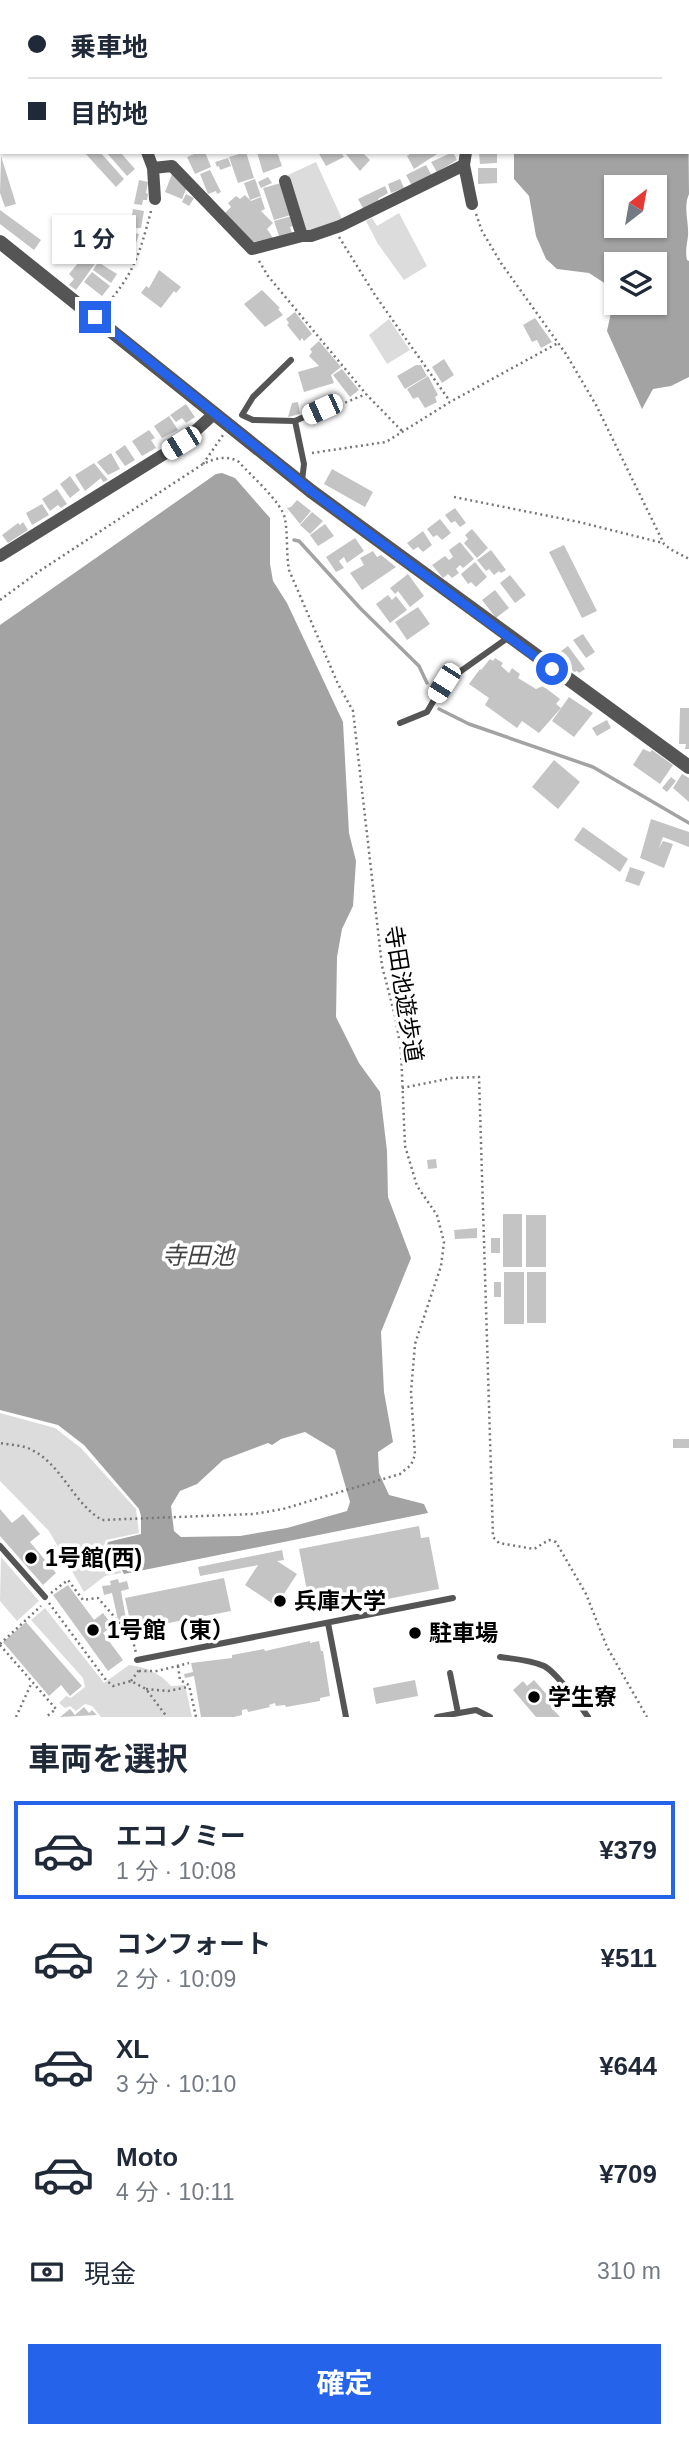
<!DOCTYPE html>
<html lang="ja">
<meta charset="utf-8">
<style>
body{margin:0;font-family:Arial,"Noto Sans JP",sans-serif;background:#f6f6f7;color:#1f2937;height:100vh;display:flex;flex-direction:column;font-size:26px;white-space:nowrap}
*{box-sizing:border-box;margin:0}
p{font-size:23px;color:#747a83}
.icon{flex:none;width:38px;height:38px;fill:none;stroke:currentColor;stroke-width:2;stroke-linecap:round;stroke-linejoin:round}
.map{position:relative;height:1717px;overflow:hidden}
.sheet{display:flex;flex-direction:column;background:#fff;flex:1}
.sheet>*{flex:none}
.top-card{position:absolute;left:0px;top:0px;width:690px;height:154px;box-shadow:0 2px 5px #0004;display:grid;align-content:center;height:154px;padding:0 28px;background:#fff}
.needle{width:46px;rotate:31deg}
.tools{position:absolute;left:604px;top:175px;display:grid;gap:14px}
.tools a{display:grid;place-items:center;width:63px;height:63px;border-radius:0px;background:#fff;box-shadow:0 2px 5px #0004;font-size:35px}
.end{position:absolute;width:32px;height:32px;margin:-16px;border:9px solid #2563eb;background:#fff;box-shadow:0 0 0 4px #fff}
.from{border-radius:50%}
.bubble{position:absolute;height:49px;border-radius:0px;background:#fff;box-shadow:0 2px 5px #0004;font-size:23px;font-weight:700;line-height:49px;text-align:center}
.car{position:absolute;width:21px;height:42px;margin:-21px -10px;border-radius:9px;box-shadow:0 0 5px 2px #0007;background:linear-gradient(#fff 24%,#345 0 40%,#fff 0 76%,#345 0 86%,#fff 0)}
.top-card b{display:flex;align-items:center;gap:24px;height:66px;font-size:26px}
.top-card b+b{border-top:2px solid #e0e1e3}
.top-card i{width:18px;height:18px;background:#1f2937}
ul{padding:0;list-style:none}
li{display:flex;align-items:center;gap:21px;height:98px;margin:0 14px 10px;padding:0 14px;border:4px solid transparent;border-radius:0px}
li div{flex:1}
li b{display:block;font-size:26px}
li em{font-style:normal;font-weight:700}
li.current{border-color:#2563eb}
li>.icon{width:63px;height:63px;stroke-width:1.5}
h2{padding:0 28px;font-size:32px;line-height:84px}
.pay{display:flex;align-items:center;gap:18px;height:77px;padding:0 28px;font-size:26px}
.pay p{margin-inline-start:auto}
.primary-button{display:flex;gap:14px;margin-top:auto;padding:14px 28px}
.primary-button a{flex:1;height:80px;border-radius:0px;background:#2563eb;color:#fff;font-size:28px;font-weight:700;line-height:80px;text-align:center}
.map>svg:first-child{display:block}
.green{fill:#dcdcdc}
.water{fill:#a3a3a3;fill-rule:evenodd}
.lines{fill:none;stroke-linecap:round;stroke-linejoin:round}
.stream{stroke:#a3a3a3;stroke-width:3.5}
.building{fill:#c4c4c4}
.path{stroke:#777;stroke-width:2.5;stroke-dasharray:2 3.5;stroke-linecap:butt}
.service{stroke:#555;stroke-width:6}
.minor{stroke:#555;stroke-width:12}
.tertiary{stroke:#555;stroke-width:14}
.route{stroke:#2563eb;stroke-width:9}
.poi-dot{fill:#000;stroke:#fff;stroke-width:2.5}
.labels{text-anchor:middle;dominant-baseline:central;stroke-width:7;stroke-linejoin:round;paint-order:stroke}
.street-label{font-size:23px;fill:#000;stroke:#fff}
.poi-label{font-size:23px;font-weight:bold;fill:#000;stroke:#fff;text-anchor:start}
.water-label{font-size:24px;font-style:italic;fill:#444;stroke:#fff}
</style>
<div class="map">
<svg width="689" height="1717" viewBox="0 0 689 1717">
<rect width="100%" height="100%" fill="#fff"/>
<path class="green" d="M316,162L343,221L307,233L288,175Z
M399,213L427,266L404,280L378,244L366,221L372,218L377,226Z
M389,319L410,350L387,364L369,335Z
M0,1413L55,1428L81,1448L136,1509L139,1533L106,1540L103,1548L122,1573L105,1576L84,1592L49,1531L0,1481Z
M1,1557L39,1601L17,1621L0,1601Z
M45,1608L104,1683L129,1665C146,1667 160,1673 171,1686L185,1685L192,1717H101L92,1706L85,1704L76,1711L70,1706L65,1708L59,1703L66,1696L71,1698L85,1687L83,1678L31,1620Z"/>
<path class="water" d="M464,0H664V2H465Z
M688,103L689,194C683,207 689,222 688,236C687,245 685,250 687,260L689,261V377L671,386L653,389L642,409L607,331L612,308L609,286L589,273L557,269L546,259L536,236L529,196L514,179V152H688ZM654,187V226H616V187ZM654,264V303H616V264Z
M222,473L235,478L270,518V564L273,581L287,603L343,722L349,833L356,861L353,906L342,929L337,957L336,1017L359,1063L380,1092L387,1151L388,1197L411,1258L381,1332L384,1392L393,1442L378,1452L379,1473L389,1495L424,1504L428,1513L124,1574L113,1554L106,1548L108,1542L141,1534V1516L139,1509L84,1445L58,1425L0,1410V625L216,474ZM305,1432L335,1450L350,1502L347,1511L287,1528L240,1536L181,1537L174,1531L171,1506L180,1491L197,1484L223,1460L268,1443L272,1445L281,1439Z"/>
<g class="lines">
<path class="stream" d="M294,540L299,541L360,608L419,666L427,683
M439,709L469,724L593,767L689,823"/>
</g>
<path class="building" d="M84,152H100L124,179L116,187Z
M106,152H120L135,169L127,176Z
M199,152H205L211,167L195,174L187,157Z
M246,152L254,178L238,183L229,157Z
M257,152H277L282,166L263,173Z
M318,152H341L344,157L326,166Z
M344,152H362L370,160L360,171Z
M413,152H440L414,169L407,156Z
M453,152L457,160L437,172L431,162Z
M479,152H497V163L480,164Z
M1,156L16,204L5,207L0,193Z
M228,158L231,166L220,170L219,166L217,167L215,162Z
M426,165L432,176L412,186L406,175Z
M478,168H497V183L478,184Z
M210,170L221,192L217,194L216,191L208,194L200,174Z
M172,174L187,187L182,199L165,192Z
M268,177L272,183L261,188L258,182Z
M255,179L261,196L250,200L244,183Z
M400,179L404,188L391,193L388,184Z
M139,180L148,182L146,193L148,194L147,200H143L142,205L134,204Z
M281,183L291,215L274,220L263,188Z
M385,186L388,193L378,199L380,202L364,210L358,199Z
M186,194L194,198L189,206L182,202Z
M245,195L251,201L261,197L265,209L261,211L273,223L267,229L273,238L253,242L225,213L231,207L228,203L236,196L240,199Z
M133,209L144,211L141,228H130Z
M0,210L41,240L34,250L0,224Z
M292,216L294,226L290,227L292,233L279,236L274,221Z
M129,232L139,234L136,243L127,241Z
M83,257L97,261L76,290L69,285L74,279L69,274Z
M98,262L117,274L111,283L93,270Z
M159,270L181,287L176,293L174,291L161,308L141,293L146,286L149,288Z
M92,272L110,286L102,296L84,282Z
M262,290L280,308L278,309L283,315L265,327L244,304Z
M295,312L312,334L304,341L302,338L300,341L287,325L289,323L286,319Z
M535,318L552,342L541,348L537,340L532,342L523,325Z
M319,341L341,367L331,375L334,383L304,392L298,372L319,366L309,356L312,352L310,349Z
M444,359L454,375L442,383L432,367Z
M416,365H421L427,376L405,389L397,376Z
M342,369L359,390L350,397L333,375Z
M428,376L438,395L435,397L437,402L425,408L418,397L413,399L407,389Z
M298,402L300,414L288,417L292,403Z
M186,404L195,417L186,423L182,418L176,422L170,415Z
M169,416L178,430L162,438L154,426Z
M149,430L155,438L151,440L156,448L142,456L132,441Z
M125,445L135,460L125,466L115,452Z
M111,453L120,469L108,475L97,462Z
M94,463L108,480L103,482L101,478L85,491L75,475Z
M332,469L373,492L365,507L324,484Z
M70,476L80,490L70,498L60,484Z
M57,489L67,504L61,508L58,505L50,511L42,499Z
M297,500L311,511L300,524L287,508L291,507Z
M42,504L49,515L32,525L26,513Z
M455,508L466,523L460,527L455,521L451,523L445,515Z
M312,512L323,521L310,534L300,525Z
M440,519L451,533L442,540L437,535L433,537L427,529Z
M23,522L28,530L8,543L2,535L18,523L20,525Z
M325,524L334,536L318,546L310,535Z
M472,529L488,548L477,558L464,543L468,539L465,535Z
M423,531L432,545L423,552L418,547L413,550L407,543Z
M355,538L364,551L347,563L344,557L339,561L344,568L336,572L326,557Z
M460,542L474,559L463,568L460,565L456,569L459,573L452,578L448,574L443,578L432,565L445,556L449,560L453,557L449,550Z
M564,545L597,611L582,618L549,552Z
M491,550L506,570L501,573L499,571L494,575L489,569L486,571L477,560Z
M373,551L377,557L381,555L396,567L362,590L350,573L364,565L360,558Z
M475,562L487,577L476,587L471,582L468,584L461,574Z
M408,574L424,596L410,607L398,591L395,594L390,588Z
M510,575L526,595L515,603L500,583Z
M495,590L509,608L496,618L482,600Z
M388,595L392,600L396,596L407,610L390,623L376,604Z
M418,607L430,624L407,640L395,622Z
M583,634L595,652L586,658L573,640Z
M568,646L585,669L579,673L577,671L574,672L566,663L561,665L554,656Z
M495,658L503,663L501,666L509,673L512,668L520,674L518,678L536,689L543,686L560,699L556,704L561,708L539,733L522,721L517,728L485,705L489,698L469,684L480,669L481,670L490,659L493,661Z
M569,697L593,713L574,737L552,721Z
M680,708H689V749H685L686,744H679Z
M607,720L611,728L597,736L592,728Z
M643,749L650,752L652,750L673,765L660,784L633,765Z
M554,760L580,782L558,809L532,787Z
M682,774L689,778V802L673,788Z
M671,777L676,781L667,792L662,788Z
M651,819L689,832V847L663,837L659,848L663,841L673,844L664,868L640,858Z
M583,827L628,859L620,872L574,840Z
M630,867L645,872L639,886L625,881Z
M436,1159L437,1168L428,1169L427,1160Z
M503,1214H522V1267H503Z
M526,1215H546V1267H526Z
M477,1228V1238L455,1239L454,1230Z
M491,1238H500V1253H491Z
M504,1272H524V1324H504Z
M527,1272H546V1323H527Z
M494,1282H501V1297H494Z
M673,1439H689V1448H673Z
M0,1509L12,1523L23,1514L40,1534L30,1542L56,1573L43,1585L0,1536Z
M419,1526L421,1538L429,1537L439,1589L320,1612L316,1595L308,1596L299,1549Z
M282,1550L284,1560L277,1561L297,1574L276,1606L245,1585L258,1565L200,1576L198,1567Z
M224,1578L231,1611L132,1630L125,1598Z
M118,1579L119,1583L127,1581L129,1589L121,1591L126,1619L118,1620L112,1593L104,1595L102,1586L111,1585L110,1581Z
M68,1585L94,1620L103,1613L113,1626L103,1633L123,1660L108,1671L53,1595Z
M26,1622L82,1686L70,1696L61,1685L49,1696L3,1642Z
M310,1641V1643L319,1641L321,1651H323L330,1696L320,1698V1701L286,1707L285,1705L276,1706L275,1703L269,1705L270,1707L248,1712L247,1709L242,1710V1715L234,1717H201L194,1676L185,1678L184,1674L193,1672L191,1663L232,1658V1655L264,1649L265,1651Z
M415,1680L418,1696L376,1704L373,1688Z
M534,1680L555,1704L551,1707L560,1717H536L513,1690L523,1681L527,1686Z
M84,1707L89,1713L92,1710L97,1715L60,1717L70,1709L75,1715Z"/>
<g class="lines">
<path class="path" d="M243,0L244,2
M476,214L482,231L501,263L566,354L596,405L664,544L670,549L689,559
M339,237L375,295L449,400
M259,261L268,276L366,394L402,431
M102,310C134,274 139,256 151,211
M330,409L366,394
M312,453L386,442L450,402L558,343
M203,464L223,435
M454,497L579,522L663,543
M0,600L38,572L203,464C215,458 228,455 239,462C251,476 282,502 285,519C288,535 286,553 289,570L338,684L353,711L382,966L395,1016L401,1050L405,1146L417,1186L437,1215L444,1242L441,1266L415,1344L411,1392L415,1455L411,1465L400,1474L283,1509L254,1514L102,1520C73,1503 62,1465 32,1450C23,1445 11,1445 0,1443
M402,1088L452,1078L479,1077L493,1537L499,1543L534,1549L549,1540L556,1542L586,1594L607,1647L647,1717
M51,1593L68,1580L83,1600L98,1598L132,1637L136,1653
M49,1603L106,1680L113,1686L131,1681L146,1689L167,1717
M0,1644L41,1606
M0,1645L56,1709L46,1717
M178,1666L180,1680L189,1685L196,1717
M139,1671H157L189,1663
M131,1681L139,1670
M146,1689L168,1691L188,1687
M16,1717L32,1682"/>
<path class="service" d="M291,360L253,397L242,415L253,420L295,421L322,409
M295,421L304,464L302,481
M400,723L427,712L444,683L509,637
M0,1546L45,1597
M328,1623L346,1717
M500,1657C514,1659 531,1660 544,1666C556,1672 580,1705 588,1717
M137,1660L453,1598
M450,1673L458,1713
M437,1717L476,1710L490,1717"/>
<path class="minor" d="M411,0L412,2
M147,152L153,168L155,199
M466,152L464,165L472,204
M153,168L172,166L252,249L302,236H311L340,226L464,165
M285,181L302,236
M0,556L182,443L215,413"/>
<path class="tertiary" d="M0,242L311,491L689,767"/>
</g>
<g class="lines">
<path class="route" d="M95,317L311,491L552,669"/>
</g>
<g class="poi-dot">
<circle cx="31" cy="1558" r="7"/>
<circle cx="280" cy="1601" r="7"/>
<circle cx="93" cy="1630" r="7"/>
<circle cx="415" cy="1633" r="7"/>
<circle cx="534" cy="1697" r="7"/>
</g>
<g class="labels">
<g class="street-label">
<text transform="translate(404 994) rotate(81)">寺田池遊歩道</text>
</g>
<g class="poi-label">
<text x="45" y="1558">1号館(西)</text>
<text x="294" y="1601">兵庫大学</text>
<text x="107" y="1630">1号館（東）</text>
<text x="429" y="1633">駐車場</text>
<text x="548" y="1697">学生寮</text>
</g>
<g class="water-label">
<text x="198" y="1255">寺田池</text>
</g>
</g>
</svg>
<div class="tools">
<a><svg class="needle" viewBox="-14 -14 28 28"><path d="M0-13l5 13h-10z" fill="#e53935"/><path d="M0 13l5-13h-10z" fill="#747a83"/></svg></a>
<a><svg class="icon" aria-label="layers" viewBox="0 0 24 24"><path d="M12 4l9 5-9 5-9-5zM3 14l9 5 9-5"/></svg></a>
</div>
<i class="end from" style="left:552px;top:669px"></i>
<i class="end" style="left:95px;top:317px"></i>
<div class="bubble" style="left:52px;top:215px;width:84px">1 分</div>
<i class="car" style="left:322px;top:409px;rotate:246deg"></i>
<i class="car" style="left:181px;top:443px;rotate:238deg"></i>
<i class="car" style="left:444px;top:683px;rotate:212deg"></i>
<div class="top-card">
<b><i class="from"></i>乗車地</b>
<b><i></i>目的地</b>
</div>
</div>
<section class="sheet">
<h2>車両を選択</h2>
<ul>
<li class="current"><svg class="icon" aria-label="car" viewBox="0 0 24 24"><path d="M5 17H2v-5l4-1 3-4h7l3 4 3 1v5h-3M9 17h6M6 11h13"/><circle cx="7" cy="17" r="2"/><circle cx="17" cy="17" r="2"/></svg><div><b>エコノミー</b><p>1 分 · 10:08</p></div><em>¥379</em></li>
<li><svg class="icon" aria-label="car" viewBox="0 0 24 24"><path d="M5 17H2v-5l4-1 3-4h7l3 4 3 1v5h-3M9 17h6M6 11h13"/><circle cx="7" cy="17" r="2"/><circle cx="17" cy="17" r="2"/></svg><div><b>コンフォート</b><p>2 分 · 10:09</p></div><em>¥511</em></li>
<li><svg class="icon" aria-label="car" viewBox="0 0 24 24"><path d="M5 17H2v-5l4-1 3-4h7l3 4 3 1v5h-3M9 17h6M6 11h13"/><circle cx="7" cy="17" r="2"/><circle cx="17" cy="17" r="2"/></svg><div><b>XL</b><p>3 分 · 10:10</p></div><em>¥644</em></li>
<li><svg class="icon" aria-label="car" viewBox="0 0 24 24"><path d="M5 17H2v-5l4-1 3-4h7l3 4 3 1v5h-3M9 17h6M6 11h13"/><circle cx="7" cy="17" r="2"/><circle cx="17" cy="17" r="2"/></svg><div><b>Moto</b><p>4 分 · 10:11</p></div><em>¥709</em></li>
</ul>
<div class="pay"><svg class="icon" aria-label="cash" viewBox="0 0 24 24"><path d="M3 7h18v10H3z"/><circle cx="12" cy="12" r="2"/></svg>現金<p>310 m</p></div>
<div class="primary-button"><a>確定</a></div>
</section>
